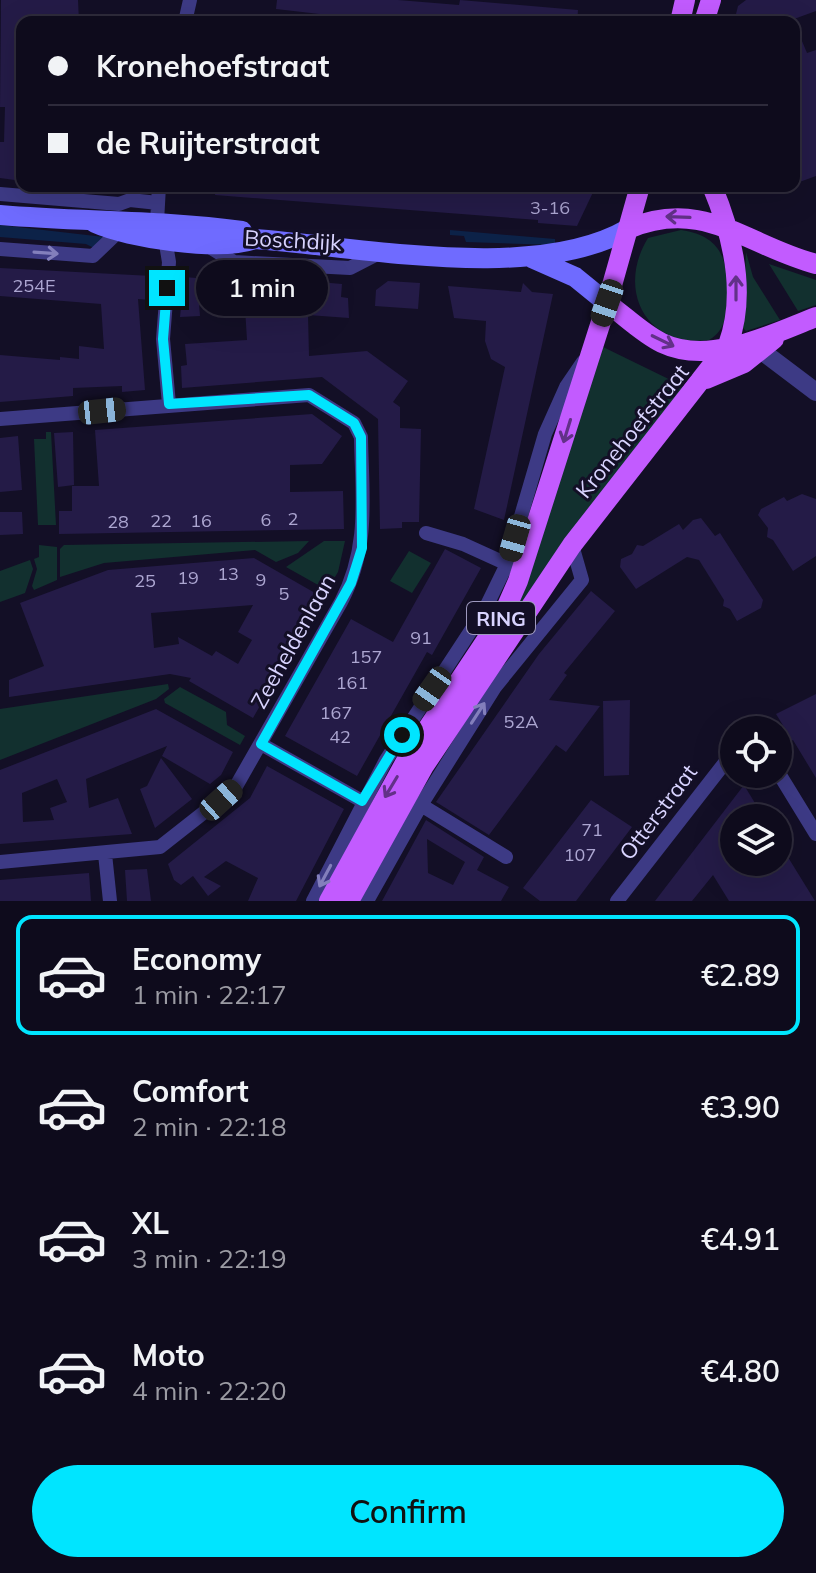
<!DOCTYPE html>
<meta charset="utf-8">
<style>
body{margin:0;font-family:Mulish,sans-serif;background:#1c1929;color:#f1f3f6;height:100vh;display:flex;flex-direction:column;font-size:30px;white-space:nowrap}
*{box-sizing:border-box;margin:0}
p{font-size:26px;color:#9b9ba3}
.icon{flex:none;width:44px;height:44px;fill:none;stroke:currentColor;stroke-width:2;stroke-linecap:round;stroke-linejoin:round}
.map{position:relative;height:901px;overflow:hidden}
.details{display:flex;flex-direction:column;background:#0e0b1c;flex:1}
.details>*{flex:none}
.guide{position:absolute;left:16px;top:16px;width:784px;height:176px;border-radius:16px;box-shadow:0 8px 32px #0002,0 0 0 2px #2e2b3b;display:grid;align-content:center;height:176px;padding:0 32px;background:#0e0b1c}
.controls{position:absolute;left:720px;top:716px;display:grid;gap:16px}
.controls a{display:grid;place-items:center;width:72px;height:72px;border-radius:50%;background:#0e0b1c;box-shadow:0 8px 32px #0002,0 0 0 2px #2e2b3b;font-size:40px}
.end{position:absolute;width:36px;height:36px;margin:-18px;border:10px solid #00e5ff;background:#111;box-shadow:0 0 0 4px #111}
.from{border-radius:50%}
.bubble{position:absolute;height:56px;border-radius:28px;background:#0e0b1c;box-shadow:0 8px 32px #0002,0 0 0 2px #2e2b3b;font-size:26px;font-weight:600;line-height:56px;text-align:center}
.car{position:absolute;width:24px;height:48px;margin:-24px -12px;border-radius:10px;box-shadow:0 0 6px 2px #0007;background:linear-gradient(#222 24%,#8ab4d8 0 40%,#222 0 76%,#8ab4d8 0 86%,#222 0)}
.guide b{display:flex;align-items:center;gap:28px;height:76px;font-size:30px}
.guide b+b{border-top:2px solid #2e2b3b}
.guide i{width:20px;height:20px;background:#f1f3f6}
ul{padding:14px 0 0;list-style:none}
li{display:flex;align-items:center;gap:24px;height:120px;margin:0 16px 12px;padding:0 16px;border:4px solid transparent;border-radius:16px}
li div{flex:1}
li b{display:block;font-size:30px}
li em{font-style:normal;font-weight:600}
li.selected{border-color:#00e5ff}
li>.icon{width:72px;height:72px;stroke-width:1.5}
.cta{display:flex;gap:16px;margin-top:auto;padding:16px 32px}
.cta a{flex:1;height:92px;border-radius:48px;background:#00e5ff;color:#111;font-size:32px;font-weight:600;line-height:92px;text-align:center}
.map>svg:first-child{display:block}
.green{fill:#12302f}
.water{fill:#0c2248}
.building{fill:#241b47;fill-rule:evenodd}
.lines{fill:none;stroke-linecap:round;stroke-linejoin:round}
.minor{stroke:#3d3a85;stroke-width:14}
.tertiary{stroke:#3d3a85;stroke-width:18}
.secondary{stroke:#6f6bff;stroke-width:20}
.primary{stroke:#c25bff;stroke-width:20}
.oneway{stroke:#623188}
.oneway2{stroke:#837fbc}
.route{stroke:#00e5ff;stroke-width:10}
.labels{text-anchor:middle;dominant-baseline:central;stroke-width:6;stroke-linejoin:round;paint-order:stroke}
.number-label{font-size:18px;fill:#aca6d1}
.shield{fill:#130f26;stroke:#9e99be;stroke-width:2}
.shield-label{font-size:20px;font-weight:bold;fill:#d9d4ff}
.street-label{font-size:22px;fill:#d9d4ff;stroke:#130f26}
</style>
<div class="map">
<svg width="816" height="901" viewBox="0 0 816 901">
<rect width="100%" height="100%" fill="#130f26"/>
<path class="green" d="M681,230C721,236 728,259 727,295C726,314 727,329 709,340C646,348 616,290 648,238Z
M746,252L753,277L780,320L746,331L743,328Z
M769,264L816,280V305L798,311Z
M601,346L687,388L518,615L513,612Z
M46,432H51L56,525H38L34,439H46Z
M309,541L298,553L276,562L255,550L104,563L60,577V549L64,545Z
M324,541H345L338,572L327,590L286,567Z
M39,545L57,547V580L34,590L32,586L37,569L34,559L39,557Z
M409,551L431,563L412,593L390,581Z
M30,560L33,569L25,593L0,602V571Z
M168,684L169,689L156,699L0,760V709Z
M180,687L226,712L227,725L245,736L240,745L165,703L164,699Z"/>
<path class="water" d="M0,225L104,237L94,248L86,244L0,237Z
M450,230L555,239V245L466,242L464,236L450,235Z"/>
<path class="building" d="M1,0H78L79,22H22V181L0,178V142H4L5,107H0Z
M277,0H398L459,5L460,0L578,10L577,22H389L276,9Z
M746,0H816V11L794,19L795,22H734L738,6Z
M794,22L807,53L816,50V176L794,184Z
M216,186H596L577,226L538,223V220L215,195Z
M0,268L152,276L150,300L138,299L145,390L122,392V386L73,388V396L0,402V355L60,360V357L79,359V346L104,349L101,304L0,296Z
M248,276L342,284L341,297L348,298L349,318L308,315L309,356L367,351L408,381L393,402L400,407V428L421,429L419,522H402V528L380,529L378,419L322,377L182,388L181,366L187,365L185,344L247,340L245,308L199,304L200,316L180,317L184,277L247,282Z
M388,281L420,283L418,309L375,306L376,290Z
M523,283L532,292L553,294L504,520L474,509L505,367L491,359L485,341L486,321L454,318L448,286L521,292Z
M312,414L342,436L322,464L290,465V492L343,491L344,529L59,534V511H72V486H99L95,430Z
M73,432L74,485L58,487L54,433Z
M18,436L22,490L0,492V438Z
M802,494L816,499V556L793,571L773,540L767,537L768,528L758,515L761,509L784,497L787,501Z
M0,512H22L23,534L0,535Z
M701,518L715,536L720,533L763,600L761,608L737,621L730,609L723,606L724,600L699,560L687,557L636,589L620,567L621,559L632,554L637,545L643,546L679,524L683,530L693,520Z
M445,549L481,568L432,655L427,652L357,776L285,736L351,619L393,642Z
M254,558L322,597L253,718L189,681L191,678L170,674L9,697V680L44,666L20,603L108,570ZM253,605L238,632L252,640L238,664L216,651L212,656L178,637L179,644L154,648L151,613Z
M591,591L615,611L564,673L567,675L549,700L600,706L566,752L556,745L489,835L436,802L539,654Z
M816,694V778L793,740L789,743L780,729L784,727L776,714Z
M630,700L629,775L604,776L603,701Z
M156,709L233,752L221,775L210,784L162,756L167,746L86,779L89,808L118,798L132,834L0,844V770ZM57,779L67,802L50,808L54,820L23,822L22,793Z
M161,758L192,799L155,828L140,789L147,786Z
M267,766L344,809L296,901H248L258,878L226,861L204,877L221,886L208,896L193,876L181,885L174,880L168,864L250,798Z
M744,785L764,818H734V862H778V841L815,901H729L713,875L692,901H655Z
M591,800L632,827L576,901H540L523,888Z
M426,820L484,857L477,870L509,887L501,901H382ZM427,839L465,862L453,885L428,873Z
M147,869L151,901H127L125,870Z
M89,873L91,901H0V880Z"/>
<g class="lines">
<path class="minor" d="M185,22L190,0
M159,186L157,222L165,238L169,262L163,339L169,404
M0,194L119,204L130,200L158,203
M203,243L234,262L350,268L381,252
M0,249L93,256L117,233
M0,419L309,395L354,423L361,437C362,496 370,547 341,602L235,788L160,847L0,862
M426,533L463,544L507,564
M261,744L362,801
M778,772L816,834
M421,805L506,857
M105,854L110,901
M313,901L386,760L485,609L507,564L545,434L566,387L583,362
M367,901L421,805L495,687L582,580L572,545
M617,901L734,751"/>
<path class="tertiary" d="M751,343L816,392"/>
<path class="secondary" d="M0,215C81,222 160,220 242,231
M95,223C128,238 221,252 255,239C362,247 535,283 628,229
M532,258L575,277L607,303"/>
<path class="primary" d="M680,22L685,0
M704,22L711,0
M628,229C704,197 745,245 816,264
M607,303C625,316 643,334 662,343C710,366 772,334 816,317
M706,379L744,363L774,339
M329,901L406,761L503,615L518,581L607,303L640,186
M349,901L424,766L572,545L728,345C747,293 733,236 712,186"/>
</g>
<defs><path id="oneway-shaft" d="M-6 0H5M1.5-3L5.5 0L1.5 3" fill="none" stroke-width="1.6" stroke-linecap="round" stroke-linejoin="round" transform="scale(2)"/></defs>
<g class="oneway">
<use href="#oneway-shaft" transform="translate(678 217) rotate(-178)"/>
<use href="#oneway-shaft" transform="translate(736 288) rotate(-90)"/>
<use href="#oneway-shaft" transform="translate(663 341) rotate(26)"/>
<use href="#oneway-shaft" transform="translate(567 431) rotate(107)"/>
<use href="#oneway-shaft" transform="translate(391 787) rotate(121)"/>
</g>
<g class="oneway2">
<use href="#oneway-shaft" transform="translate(46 253) rotate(4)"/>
<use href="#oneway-shaft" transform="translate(478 713) rotate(-57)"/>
<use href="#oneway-shaft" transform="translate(325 876) rotate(118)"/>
</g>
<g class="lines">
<path class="route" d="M167,288L163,339L169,404L309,395L354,423L361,437L362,548L351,583L261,744L362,801L402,735"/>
</g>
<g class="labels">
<g class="number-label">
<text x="550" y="207">3-16</text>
<text x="34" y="285">254E</text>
<text x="293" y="518">2</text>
<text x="266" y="519">6</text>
<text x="161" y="520">22</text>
<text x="201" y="520">16</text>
<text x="118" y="521">28</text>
<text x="228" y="573">13</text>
<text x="188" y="577">19</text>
<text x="261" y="579">9</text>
<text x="145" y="580">25</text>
<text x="284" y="593">5</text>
<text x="421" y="637">91</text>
<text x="366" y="656">157</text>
<text x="352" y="682">161</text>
<text x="336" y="712">167</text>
<text x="521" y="721">52A</text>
<text x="340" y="736">42</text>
<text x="592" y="829">71</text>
<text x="580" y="854">107</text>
</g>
<rect class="shield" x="467" y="602" width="68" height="32" rx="6"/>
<g class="shield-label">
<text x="501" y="618">RING</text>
</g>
<g class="street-label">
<text transform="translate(293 240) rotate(3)">Boschdijk</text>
<text transform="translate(632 431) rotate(-51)">Kronehoefstraat</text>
<text transform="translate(293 641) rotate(-61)">Zeeheldenlaan</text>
<text transform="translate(658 812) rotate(-53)">Otterstraat</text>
</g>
</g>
</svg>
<div class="controls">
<a><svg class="icon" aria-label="locate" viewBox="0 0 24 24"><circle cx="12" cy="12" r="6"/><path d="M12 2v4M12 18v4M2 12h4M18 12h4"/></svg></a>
<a><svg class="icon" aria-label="layers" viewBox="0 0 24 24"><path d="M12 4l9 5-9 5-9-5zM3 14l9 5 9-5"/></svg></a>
</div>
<i class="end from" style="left:402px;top:735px"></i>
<i class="end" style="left:167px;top:288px"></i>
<div class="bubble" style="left:196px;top:260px;width:132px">1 min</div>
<i class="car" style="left:607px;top:303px;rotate:199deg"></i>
<i class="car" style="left:102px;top:411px;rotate:84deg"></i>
<i class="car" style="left:515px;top:538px;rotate:196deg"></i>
<i class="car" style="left:432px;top:689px;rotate:215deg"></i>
<i class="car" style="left:221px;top:800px;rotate:48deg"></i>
<div class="guide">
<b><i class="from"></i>Kronehoefstraat</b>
<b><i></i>de Ruijterstraat</b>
</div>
</div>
<section class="details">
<ul>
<li class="selected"><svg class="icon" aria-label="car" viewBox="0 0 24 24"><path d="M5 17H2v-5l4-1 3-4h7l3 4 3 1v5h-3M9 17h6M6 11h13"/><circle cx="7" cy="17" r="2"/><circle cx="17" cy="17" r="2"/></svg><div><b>Economy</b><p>1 min · 22:17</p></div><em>€2.89</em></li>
<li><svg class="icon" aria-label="car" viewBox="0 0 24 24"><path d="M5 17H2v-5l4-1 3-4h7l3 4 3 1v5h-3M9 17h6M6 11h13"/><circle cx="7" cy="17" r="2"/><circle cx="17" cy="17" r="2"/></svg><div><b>Comfort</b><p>2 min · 22:18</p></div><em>€3.90</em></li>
<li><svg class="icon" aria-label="car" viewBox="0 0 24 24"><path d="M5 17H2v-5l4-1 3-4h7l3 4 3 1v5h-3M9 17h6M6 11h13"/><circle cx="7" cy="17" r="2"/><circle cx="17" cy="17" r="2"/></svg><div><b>XL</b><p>3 min · 22:19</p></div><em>€4.91</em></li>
<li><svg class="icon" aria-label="car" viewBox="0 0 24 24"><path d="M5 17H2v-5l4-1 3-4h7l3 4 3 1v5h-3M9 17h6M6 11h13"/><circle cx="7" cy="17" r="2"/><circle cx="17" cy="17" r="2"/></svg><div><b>Moto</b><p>4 min · 22:20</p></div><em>€4.80</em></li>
</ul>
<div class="cta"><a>Confirm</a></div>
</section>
